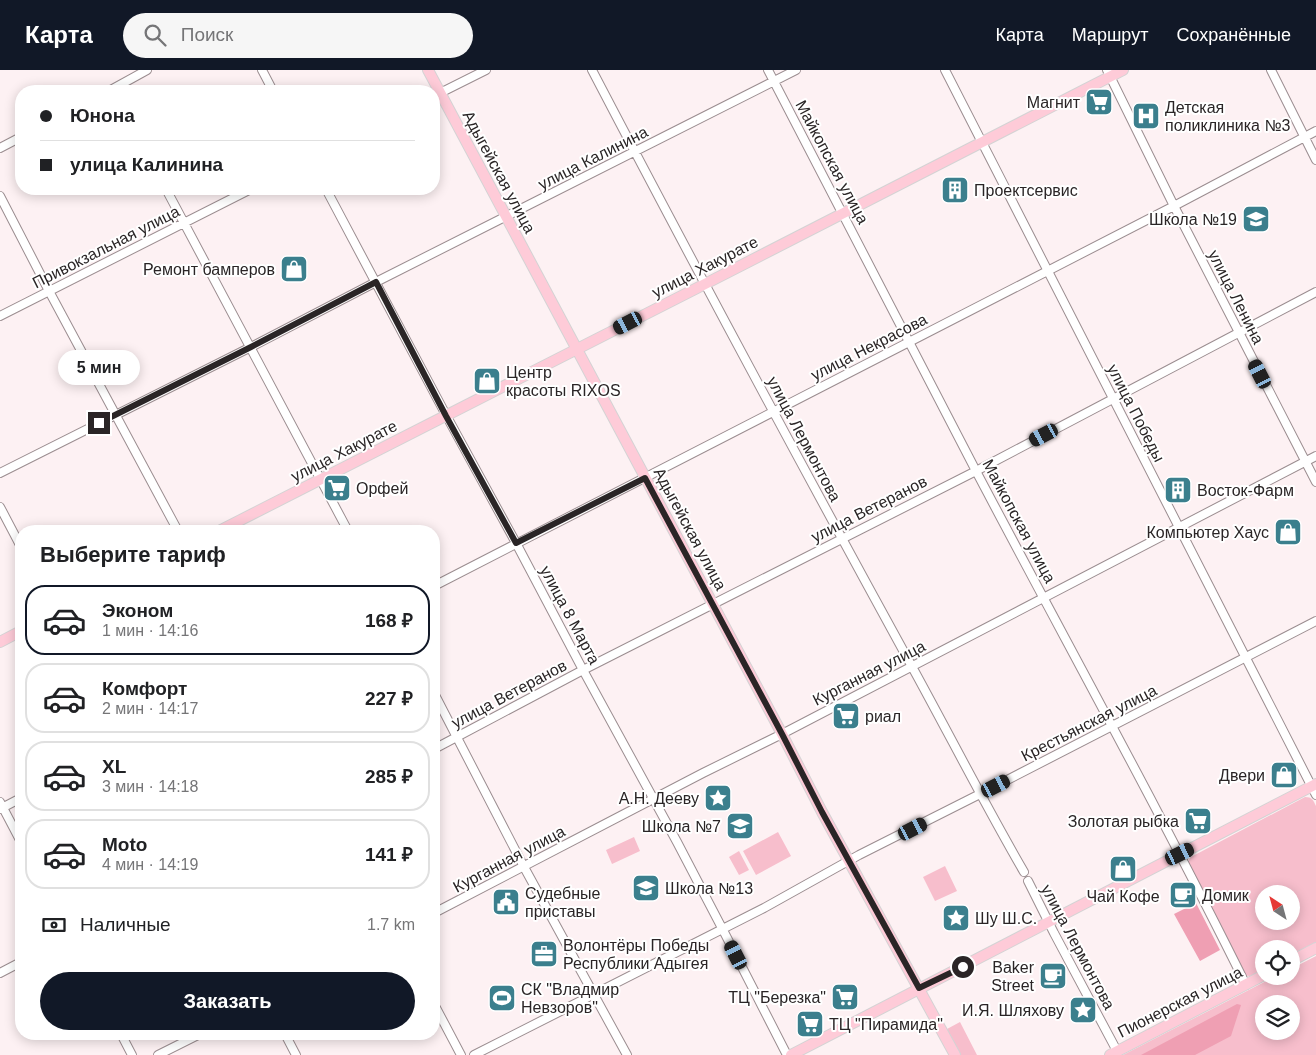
<!DOCTYPE html>
<html lang="ru">
<meta charset="utf-8">
<style>
body{margin:0;font-family:Arial,sans-serif;background:#f6f6f6;color:#202124;height:100vh;display:flex;flex-direction:column;font-size:19px;white-space:nowrap}
*{box-sizing:border-box;margin:0}
p{font-size:16px;color:#757577}
.icon{flex:none;width:28px;height:28px;fill:none;stroke:currentColor;stroke-width:2;stroke-linecap:round;stroke-linejoin:round}
.map{position:relative;flex:1;overflow:hidden}
.side{position:absolute;left:15px;top:455px;width:425px;height:515px;display:flex;flex-direction:column;background:#fff;border-radius:20px;box-shadow:0 2px 12px #0003}
.side>*{flex:none}
.banner{position:absolute;left:15px;top:15px;width:425px;height:110px;border-radius:20px;box-shadow:0 2px 12px #0003;display:grid;align-content:center;height:110px;padding:0 25px;background:#fff}
.needle{width:32px;rotate:324deg}
.controls{position:absolute;left:1255px;top:815px;display:grid;gap:10px}
.controls a{display:grid;place-items:center;width:45px;height:45px;border-radius:50%;background:#fff;box-shadow:0 2px 12px #0003;font-size:25px}
.end{position:absolute;width:22px;height:22px;margin:-11px;border:6px solid #2a2526;background:#fff;box-shadow:0 0 0 2px #fff}
.from{border-radius:50%}
.bubble{position:absolute;height:35px;border-radius:18px;background:#fff;box-shadow:0 2px 12px #0003;font-size:16px;font-weight:700;line-height:35px;text-align:center}
.car{position:absolute;width:15px;height:30px;margin:-15px -8px;border-radius:6px;box-shadow:0 0 4px 1px #0007;background:linear-gradient(#222 24%,#8ab4d8 0 40%,#222 0 76%,#8ab4d8 0 86%,#222 0)}
.banner b{display:flex;align-items:center;gap:18px;height:48px;font-size:19px}
.banner b+b{border-top:1px solid #e0e0e0}
.banner i{width:12px;height:12px;background:#202124}
ul{padding:0;list-style:none}
li{display:flex;align-items:center;gap:15px;height:70px;margin:0 10px 8px;padding:0 15px;border:2px solid #e0e0e0;border-radius:20px}
li div{flex:1}
li b{display:block;font-size:19px}
li em{font-style:normal;font-weight:700}
li.current{border-color:#111827}
li>.icon{width:45px;height:45px;stroke-width:1.5}
h2{padding:0 25px;font-size:22px;line-height:60px}
.pay{display:flex;align-items:center;gap:12px;height:55px;padding:0 25px;font-size:19px}
.pay p{margin-inline-start:auto}
.button{display:flex;gap:10px;margin-top:auto;padding:10px 25px}
.button a{flex:1;height:58px;border-radius:30px;background:#111827;color:#fff;font-size:20px;font-weight:700;line-height:58px;text-align:center}
header{display:flex;align-items:center;gap:30px;box-sizing:border-box;height:70px;padding:0 25px;background:#111827;color:#fff}
header strong{font-size:24px}
nav{display:flex;gap:28px;margin-inline-start:auto;font-size:18px}
.search{width:350px;height:45px;background:#f6f6f6;display:flex;align-items:center;gap:12px;box-sizing:border-box;padding:0 18px;border-radius:28px;color:#757577;font-size:19px}
.map>svg:first-child{display:block}
.green{fill:#f7becc;fill-rule:evenodd}
.forest{fill:#ef9fb3}
.lines{fill:none;stroke-linecap:round;stroke-linejoin:round}
.minor-casing{stroke:#9b8d90;stroke-width:10}
.major-casing{stroke:#d4d3d4;stroke-width:12}
.minor{stroke:#fff;stroke-width:8}
.major{stroke:#fecbd8;stroke-width:10}
.route{stroke:#2a2526;stroke-width:6}
.labels{text-anchor:middle;dominant-baseline:central;stroke-width:4;stroke-linejoin:round;paint-order:stroke}
.poi-label{font-size:16px;fill:#2a2526;stroke:#fff;text-anchor:start}
.street-label{font-size:16px;fill:#2a2526;stroke:#fff}
</style>
<header>
<strong>Карта</strong>
<div class="search"><svg class="icon" aria-label="search" viewBox="0 0 24 24"><circle cx="10" cy="10" r="6"/><path d="M15 15l6 6"/></svg>Поиск</div>
<nav><a>Карта</a><a>Маршрут</a><a>Сохранённые</a></nav>
</header>
<div class="map">
<svg width="1316" height="985" viewBox="0 0 1316 985">
<rect width="100%" height="100%" fill="#fdf1f3"/>
<path class="green" d="M1305,727C1312,727 1313,730 1316,736V872L1291,885V879H1264V899C1258,903 1252,908 1245,905L1189,794V790L1191,787ZM1264,824H1291V851H1264Z
M778,762L791,786L756,805L743,781Z
M634,767L640,781L612,794L606,780Z
M739,781L749,800L739,805L729,787Z
M945,796L957,821L935,831L923,807Z
M1316,886V985H1123L1276,906H1291V899ZM1264,934H1291V961H1264Z
M960,952L977,985H961L947,959Z"/>
<path class="forest" d="M1196,833L1220,880L1200,891L1174,844Z
M1237,934L1241,935L1231,966L1195,985H1141Z"/>
<g class="lines">
<g class="minor-casing">
<path id="minor" d="M262,0L273,21
M592,0C696,199 802,396 910,593C948,662 984,733 1024,802
M768,0C838,133 906,268 976,401C1066,572 1160,741 1246,915
M945,0L1316,725
M1107,0L1174,136L1316,412
M1271,0L1316,90
M109,21L147,0
M434,26L486,0
M0,78L21,67
M166,119L348,461
M326,119L446,345L516,473L583,600L677,772L723,860L787,985
M0,126L49,221L178,461
M0,246L251,119
M0,403L251,277L376,212L796,0
M0,437L21,477
M434,516L1174,136L1316,61
M434,623L524,797L627,985
M434,679L583,600L976,401L1316,222
M0,732L21,772
M0,739L21,728
M1028,811L1054,863L1117,981
M434,843L703,703L782,664L1316,386
M0,903L21,892
M434,934L461,985
M121,964L132,985
M285,964L296,985
M158,985L200,964
M474,985L764,838L859,785L980,724L1316,551"/>
</g>
<g class="major-casing">
<path id="major" d="M428,0L782,664L822,742L955,985
M219,461L705,214L1123,0
M0,572L21,561
M1291,891L1316,878
M791,985L1316,714
M1110,985L1264,905"/>
</g>
<use href="#minor" class="minor"/>
<use href="#major" class="major"/>
</g>
<g class="lines">
<path class="route" d="M99,353L251,277L376,212L446,346L516,473L645,408L782,664L822,742L919,918L963,897"/>
</g>
<defs>
<g id="supermarket-square" transform="scale(1.4375)"><rect x="-9" y="-9" width="18" height="18" rx="4" fill="#3b7f8d" stroke="#fff"/><path d="M-6-5.5h2.5l.6 2H6L4.5 2H-2.5L-4.4-4H-6ZM-1.5 3.2a1.3 1.3 0 1 0 .1 0ZM3 3.2a1.3 1.3 0 1 0 .1 0Z" fill="#fff"/></g>
<g id="hospital-square" transform="scale(1.4375)"><rect x="-9" y="-9" width="18" height="18" rx="4" fill="#3b7f8d" stroke="#fff"/><path d="M-5-5h3v3.5h4V-5h3V5h-3V1.5h-4V5h-3Z" fill="#fff"/></g>
<g id="building-square" transform="scale(1.4375)"><rect x="-9" y="-9" width="18" height="18" rx="4" fill="#3b7f8d" stroke="#fff"/><path d="M-4-6H4V6H1V3H-1V6H-4ZM-2.5-4.3h1.7v1.8h-1.7ZM.8-4.3h1.7v1.8H.8ZM-2.5-1h1.7V.8h-1.7ZM.8-1h1.7V.8H.8Z" fill="#fff"/></g>
<g id="school-square" transform="scale(1.4375)"><rect x="-9" y="-9" width="18" height="18" rx="4" fill="#3b7f8d" stroke="#fff"/><path d="M0-5L7-2L0 1L-7-2ZM-4 1L0 2.5L4 1V4Q0 6-4 4Z" fill="#fff"/></g>
<g id="shop-square" transform="scale(1.4375)"><rect x="-9" y="-9" width="18" height="18" rx="4" fill="#3b7f8d" stroke="#fff"/><path d="M-5-2.5h2.3a2.7 3.5 0 0 1 5.4 0H5L5.5 6h-11ZM-1.5-2.5h3a1.5 2.3 0 0 0-3 0Z" fill="#fff"/></g>
<g id="sight-square" transform="scale(1.4375)"><rect x="-9" y="-9" width="18" height="18" rx="4" fill="#3b7f8d" stroke="#fff"/><path d="M0-6L1.8-2.2L6-1.7L2.9 1.2L3.7 5.4L0 3.3L-3.7 5.4L-2.9 1.2L-6-1.7L-1.8-2.2Z" fill="#fff"/></g>
<g id="cafe-square" transform="scale(1.4375)"><rect x="-9" y="-9" width="18" height="18" rx="4" fill="#3b7f8d" stroke="#fff"/><path d="M-5.5-4.5H6V0H3Q3 3.5 0 3.5H-2.5Q-5.5 3.5-5.5 0ZM3-3.2v2h1.7v-2ZM-6 4.5H4V6H-6Z" fill="#fff"/></g>
<g id="civic-square" transform="scale(1.4375)"><rect x="-9" y="-9" width="18" height="18" rx="4" fill="#3b7f8d" stroke="#fff"/><path d="M-.6-6.5H3V-4.5H.6V-3L4-1V1h2V6H-6V1h2V-1L-.6-3ZM-1.2 2.5V6h2.4V2.5Z" fill="#fff"/></g>
<g id="office-square" transform="scale(1.4375)"><rect x="-9" y="-9" width="18" height="18" rx="4" fill="#3b7f8d" stroke="#fff"/><path d="M-6-3h4V-5.5h4V-3h4V5H-6ZM-1-4.5V-3h2v-1.5ZM-6 0V1H6V0Z" fill="#fff"/></g>
<g id="stadium-square" transform="scale(1.4375)"><rect x="-9" y="-9" width="18" height="18" rx="4" fill="#3b7f8d" stroke="#fff"/><path d="M0-5a6.5 5 0 1 0 0 10a6.5 5 0 1 0 0-10ZM-3.5-1.8h7v3.6h-7Z" fill="#fff"/></g>
</defs>
<g fill-rule="evenodd">
<use href="#supermarket-square" x="1099" y="32"/>
<use href="#hospital-square" x="1146" y="46"/>
<use href="#building-square" x="955" y="120"/>
<use href="#school-square" x="1256" y="149"/>
<use href="#shop-square" x="294" y="199"/>
<use href="#shop-square" x="487" y="311"/>
<use href="#supermarket-square" x="337" y="418"/>
<use href="#building-square" x="1178" y="420"/>
<use href="#shop-square" x="1288" y="462"/>
<use href="#supermarket-square" x="846" y="646"/>
<use href="#shop-square" x="1284" y="705"/>
<use href="#sight-square" x="718" y="728"/>
<use href="#supermarket-square" x="1198" y="751"/>
<use href="#school-square" x="740" y="756"/>
<use href="#shop-square" x="1123" y="799"/>
<use href="#school-square" x="646" y="818"/>
<use href="#cafe-square" x="1183" y="825"/>
<use href="#civic-square" x="506" y="832"/>
<use href="#sight-square" x="956" y="848"/>
<use href="#office-square" x="544" y="884"/>
<use href="#cafe-square" x="1053" y="906"/>
<use href="#supermarket-square" x="845" y="927"/>
<use href="#stadium-square" x="502" y="928"/>
<use href="#sight-square" x="1083" y="940"/>
<use href="#supermarket-square" x="810" y="954"/>
</g>
<g class="labels">
<g class="poi-label">
<text x="1080" y="32" text-anchor="end">Магнит</text>
<text x="1165" y="37">Детская<tspan x="1165" dy="18">поликлиника №3</tspan></text>
<text x="974" y="120">Проектсервис</text>
<text x="1237" y="149" text-anchor="end">Школа №19</text>
<text x="275" y="199" text-anchor="end">Ремонт бамперов</text>
<text x="506" y="302">Центр<tspan x="506" dy="18">красоты RIXOS</tspan></text>
<text x="356" y="418">Орфей</text>
<text x="1197" y="420">Восток-Фарм</text>
<text x="1269" y="462" text-anchor="end">Компьютер Хаус</text>
<text x="865" y="646">риал</text>
<text x="1265" y="705" text-anchor="end">Двери</text>
<text x="699" y="728" text-anchor="end">А.Н. Дееву</text>
<text x="1179" y="751" text-anchor="end">Золотая рыбка</text>
<text x="721" y="756" text-anchor="end">Школа №7</text>
<text x="665" y="818">Школа №13</text>
<text x="525" y="823">Судебные<tspan x="525" dy="18">приставы</tspan></text>
<text x="1202" y="825">Домик</text>
<text x="1123" y="826" text-anchor="middle">Чай Кофе</text>
<text x="975" y="848">Шу Ш.С.</text>
<text x="563" y="875">Волонтёры Победы<tspan x="563" dy="18">Республики Адыгея</tspan></text>
<text x="1034" y="897" text-anchor="end">Baker<tspan x="1034" dy="18">Street</tspan></text>
<text x="521" y="919">СК "Владмир<tspan x="521" dy="18">Невзоров"</tspan></text>
<text x="826" y="927" text-anchor="end">ТЦ "Березка"</text>
<text x="1064" y="940" text-anchor="end">И.Я. Шляхову</text>
<text x="829" y="954">ТЦ "Пирамида"</text>
</g>
<g class="street-label">
<text transform="translate(593 88) rotate(-27)">улица Калинина</text>
<text transform="translate(832 92) rotate(62)">Майкопская улица</text>
<text transform="translate(499 102) rotate(62)">Адыгейская улица</text>
<text transform="translate(106 177) rotate(-27)">Привокзальная улица</text>
<text transform="translate(705 197) rotate(-27)">улица Хакурате</text>
<text transform="translate(1236 227) rotate(63)">улица Ленина</text>
<text transform="translate(869 277) rotate(-27)">улица Некрасова</text>
<text transform="translate(1136 343) rotate(63)">улица Победы</text>
<text transform="translate(804 369) rotate(62)">улица Лермонтова</text>
<text transform="translate(344 381) rotate(-27)">улица Хакурате</text>
<text transform="translate(869 439) rotate(-27)">улица Ветеранов</text>
<text transform="translate(1019 451) rotate(62)">Майкопская улица</text>
<text transform="translate(690 459) rotate(62)">Адыгейская улица</text>
<text transform="translate(570 545) rotate(62)">улица 8 Марта</text>
<text transform="translate(869 603) rotate(-27)">Курганная улица</text>
<text transform="translate(509 624) rotate(-28)">улица Ветеранов</text>
<text transform="translate(1089 653) rotate(-27)">Крестьянская улица</text>
<text transform="translate(509 789) rotate(-28)">Курганная улица</text>
<text transform="translate(1078 877) rotate(62)">улица Лермонтова</text>
<text transform="translate(1180 932) rotate(-27)">Пионерская улица</text>
</g>
</g>
</svg>
<div class="controls">
<a><svg class="needle" viewBox="-14 -14 28 28"><path d="M0-13l5 13h-10z" fill="#e53935"/><path d="M0 13l5-13h-10z" fill="#757577"/></svg></a>
<a><svg class="icon" aria-label="locate" viewBox="0 0 24 24"><circle cx="12" cy="12" r="6"/><path d="M12 2v4M12 18v4M2 12h4M18 12h4"/></svg></a>
<a><svg class="icon" aria-label="layers" viewBox="0 0 24 24"><path d="M12 4l9 5-9 5-9-5zM3 14l9 5 9-5"/></svg></a>
</div>
<i class="end from" style="left:963px;top:897px"></i>
<i class="end" style="left:99px;top:353px"></i>
<div class="bubble" style="left:58px;top:280px;width:82px">5 мин</div>
<i class="car" style="left:628px;top:253px;rotate:243deg"></i>
<i class="car" style="left:1260px;top:304px;rotate:333deg"></i>
<i class="car" style="left:1044px;top:365px;rotate:242deg"></i>
<i class="car" style="left:996px;top:716px;rotate:63deg"></i>
<i class="car" style="left:913px;top:759px;rotate:63deg"></i>
<i class="car" style="left:1180px;top:784px;rotate:64deg"></i>
<i class="car" style="left:736px;top:885px;rotate:333deg"></i>
<div class="banner">
<b><i class="from"></i>Юнона</b>
<b><i></i>улица Калинина</b>
</div>
<section class="side">
<h2>Выберите тариф</h2>
<ul>
<li class="current"><svg class="icon" aria-label="car" viewBox="0 0 24 24"><path d="M5 17H2v-5l4-1 3-4h7l3 4 3 1v5h-3M9 17h6M6 11h13"/><circle cx="7" cy="17" r="2"/><circle cx="17" cy="17" r="2"/></svg><div><b>Эконом</b><p>1 мин · 14:16</p></div><em>168 ₽</em></li>
<li><svg class="icon" aria-label="car" viewBox="0 0 24 24"><path d="M5 17H2v-5l4-1 3-4h7l3 4 3 1v5h-3M9 17h6M6 11h13"/><circle cx="7" cy="17" r="2"/><circle cx="17" cy="17" r="2"/></svg><div><b>Комфорт</b><p>2 мин · 14:17</p></div><em>227 ₽</em></li>
<li><svg class="icon" aria-label="car" viewBox="0 0 24 24"><path d="M5 17H2v-5l4-1 3-4h7l3 4 3 1v5h-3M9 17h6M6 11h13"/><circle cx="7" cy="17" r="2"/><circle cx="17" cy="17" r="2"/></svg><div><b>XL</b><p>3 мин · 14:18</p></div><em>285 ₽</em></li>
<li><svg class="icon" aria-label="car" viewBox="0 0 24 24"><path d="M5 17H2v-5l4-1 3-4h7l3 4 3 1v5h-3M9 17h6M6 11h13"/><circle cx="7" cy="17" r="2"/><circle cx="17" cy="17" r="2"/></svg><div><b>Moto</b><p>4 мин · 14:19</p></div><em>141 ₽</em></li>
</ul>
<div class="pay"><svg class="icon" aria-label="cash" viewBox="0 0 24 24"><path d="M3 7h18v10H3z"/><circle cx="12" cy="12" r="2"/></svg>Наличные<p>1.7 km</p></div>
<div class="button"><a>Заказать</a></div>
</section>
</div>
